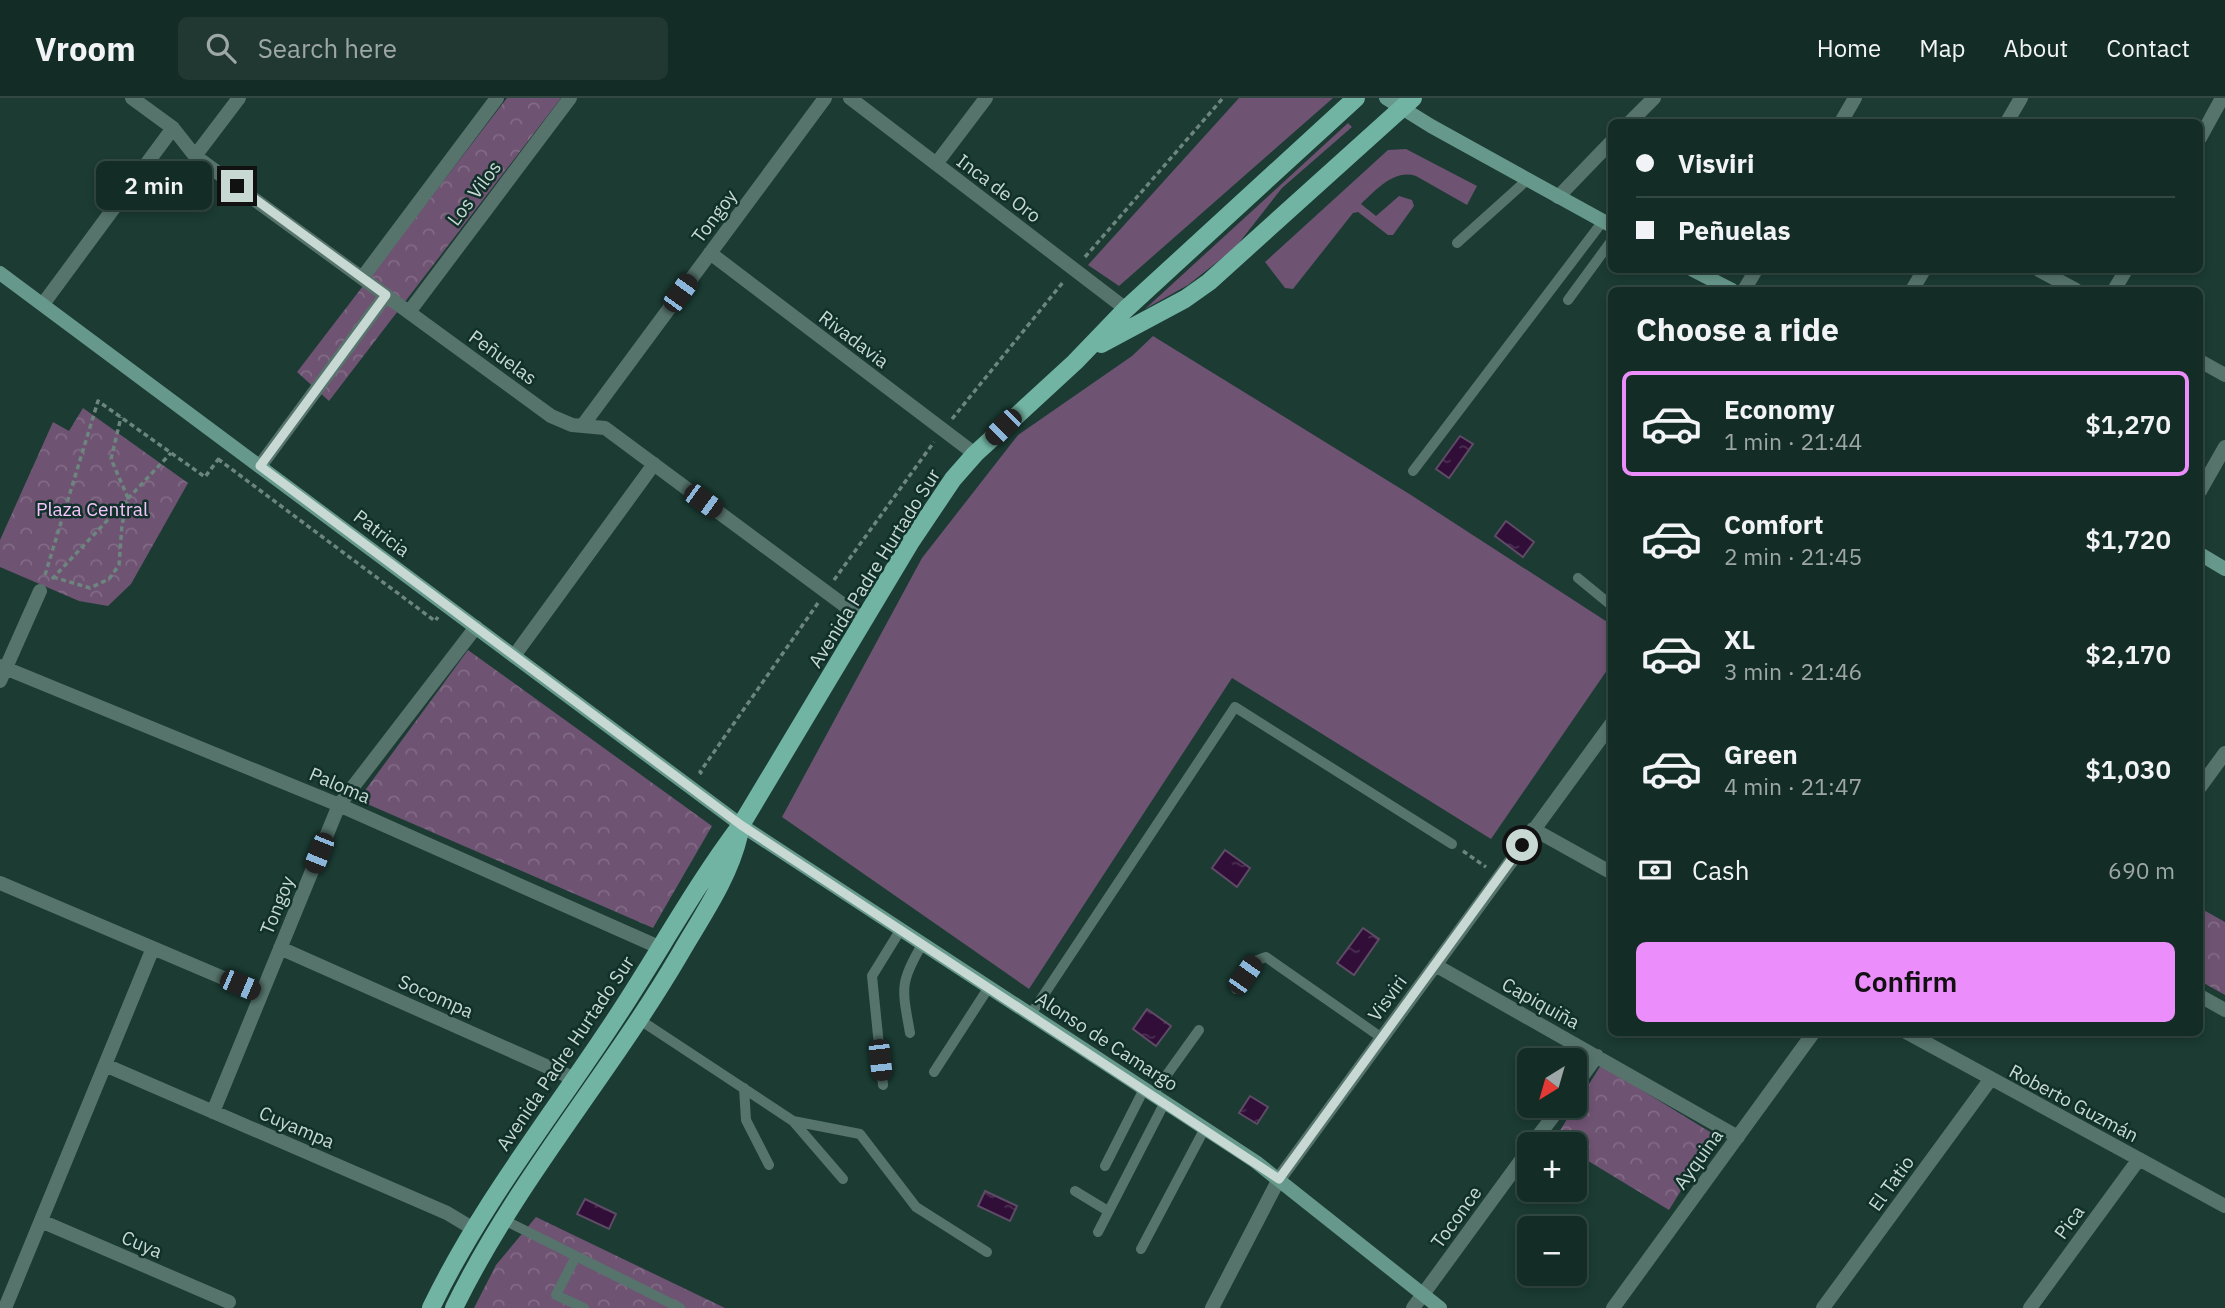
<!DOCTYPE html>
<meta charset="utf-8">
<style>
body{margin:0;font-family:"IBM Plex Sans",sans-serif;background:#213832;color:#f1f3f6;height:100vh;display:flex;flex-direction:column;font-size:26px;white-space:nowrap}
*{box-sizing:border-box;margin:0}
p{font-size:23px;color:#9da7a7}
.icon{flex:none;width:38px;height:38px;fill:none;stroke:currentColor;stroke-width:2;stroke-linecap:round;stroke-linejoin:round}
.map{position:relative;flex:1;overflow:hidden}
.side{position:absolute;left:1608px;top:189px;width:595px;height:749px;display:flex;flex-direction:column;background:#142c26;border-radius:10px;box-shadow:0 4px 10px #0003,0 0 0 2px #334843}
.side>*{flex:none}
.banner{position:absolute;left:1608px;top:21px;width:595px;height:154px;border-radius:10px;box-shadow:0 4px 10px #0003,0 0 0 2px #334843;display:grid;align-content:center;height:154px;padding:0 28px;background:#142c26}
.needle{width:46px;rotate:217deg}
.tools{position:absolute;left:1517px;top:950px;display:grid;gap:14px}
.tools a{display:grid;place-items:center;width:70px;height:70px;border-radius:10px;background:#142c26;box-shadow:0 4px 10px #0003,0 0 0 2px #334843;font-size:35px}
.end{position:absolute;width:32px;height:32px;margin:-16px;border:9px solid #c8d9d4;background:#111;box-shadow:0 0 0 4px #111}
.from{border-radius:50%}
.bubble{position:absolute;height:49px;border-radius:10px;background:#142c26;box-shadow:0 4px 10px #0003,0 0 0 2px #334843;font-size:23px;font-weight:600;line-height:49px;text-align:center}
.car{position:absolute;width:21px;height:42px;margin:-21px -10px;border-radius:9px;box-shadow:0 0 5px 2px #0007;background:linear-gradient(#222 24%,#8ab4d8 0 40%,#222 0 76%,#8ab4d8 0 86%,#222 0)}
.banner b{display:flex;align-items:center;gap:24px;height:66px;font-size:26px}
.banner b+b{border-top:2px solid #334843}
.banner i{width:18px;height:18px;background:#f1f3f6}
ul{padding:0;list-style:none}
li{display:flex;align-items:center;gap:21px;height:105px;margin:0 14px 10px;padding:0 14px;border:4px solid transparent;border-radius:10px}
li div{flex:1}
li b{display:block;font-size:26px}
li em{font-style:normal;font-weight:600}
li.current{border-color:#eb8dfb}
li>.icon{width:63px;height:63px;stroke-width:1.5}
h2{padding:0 28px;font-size:32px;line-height:84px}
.pay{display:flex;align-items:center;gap:18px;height:77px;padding:0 28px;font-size:26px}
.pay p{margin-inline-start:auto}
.action{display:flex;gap:14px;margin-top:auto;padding:14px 28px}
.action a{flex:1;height:80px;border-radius:10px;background:#eb8dfb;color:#111;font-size:28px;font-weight:600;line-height:80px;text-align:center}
header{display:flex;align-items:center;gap:42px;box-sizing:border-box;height:98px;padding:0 35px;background:#142c26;border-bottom:2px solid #334843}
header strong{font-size:33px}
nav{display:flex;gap:38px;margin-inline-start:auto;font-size:24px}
.search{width:490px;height:63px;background:#213832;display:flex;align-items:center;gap:18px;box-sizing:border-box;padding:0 24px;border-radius:10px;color:#9da7a7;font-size:26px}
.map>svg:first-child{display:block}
.green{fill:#6e5372}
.park{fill:url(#park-crowns)}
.water{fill:url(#water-ripples);stroke:#5e4b66;stroke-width:2}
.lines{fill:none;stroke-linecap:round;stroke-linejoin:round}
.path{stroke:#6c857e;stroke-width:3.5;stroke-dasharray:5 3.5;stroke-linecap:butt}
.lane{stroke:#56746c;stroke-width:10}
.street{stroke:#56746c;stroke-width:14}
.secondary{stroke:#66988b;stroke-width:14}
.primary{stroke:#72b4a3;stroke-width:18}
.route{stroke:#c8d9d4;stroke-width:9}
.labels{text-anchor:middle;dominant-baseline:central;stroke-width:5;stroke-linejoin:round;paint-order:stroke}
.street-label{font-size:19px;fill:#c8d9d4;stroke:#103029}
.park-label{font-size:19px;fill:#f5c5fd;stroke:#103029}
</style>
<header>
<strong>Vroom</strong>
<div class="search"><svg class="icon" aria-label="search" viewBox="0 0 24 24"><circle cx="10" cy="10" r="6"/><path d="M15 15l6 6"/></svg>Search here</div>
<nav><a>Home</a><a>Map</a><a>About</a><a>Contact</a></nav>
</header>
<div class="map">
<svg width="2225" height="1210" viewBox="0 0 2225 1210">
<defs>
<pattern id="park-crowns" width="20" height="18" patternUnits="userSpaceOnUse" patternTransform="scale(1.75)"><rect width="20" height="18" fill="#6e5372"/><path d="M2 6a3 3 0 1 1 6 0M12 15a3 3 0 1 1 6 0" fill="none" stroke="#816b85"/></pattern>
<pattern id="water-ripples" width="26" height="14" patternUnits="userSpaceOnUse" patternTransform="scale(1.75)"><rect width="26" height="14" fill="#310e37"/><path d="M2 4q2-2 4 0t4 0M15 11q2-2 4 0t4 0" fill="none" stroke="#4d3053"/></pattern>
</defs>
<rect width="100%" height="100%" fill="#1b3b33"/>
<path class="green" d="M1239,0H1333L1119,188L1088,167Z
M1348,25L1352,29L1282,90L1235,150L1188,187L1145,211Z
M1406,51L1477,88L1467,107L1416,78C1394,71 1376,92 1361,106L1376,118L1399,98L1412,102L1414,108L1393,137H1388L1358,114L1353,115L1293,191L1285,190L1265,164L1388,52Z
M1153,238L1411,397L1612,527V565L1491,741L1232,580L1029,891L782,719L922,460L1018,337L1132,258Z"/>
<path class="park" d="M507,0H561L329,303L297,274Z
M83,310L188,385L131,486L108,508L79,503L0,469V442L53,324L69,333Z
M468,552L712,728L653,830L358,702Z
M2200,810L2225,824V897L2200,883Z
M1601,967L1715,1037L1669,1112L1575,1055V1046H1561L1554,1042Z
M536,1119L725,1210H474L496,1167Z"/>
<path class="water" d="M1460,338L1473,346L1449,380L1436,371Z
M1506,423L1534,444L1523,459L1495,438Z
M1225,752L1250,770L1237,789L1212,770Z
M1363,830L1379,841L1354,877L1337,865Z
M1147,911L1171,928L1156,948L1133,931Z
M1250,998L1268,1009L1257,1026L1239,1015Z
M985,1093L1017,1108L1010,1123L978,1108Z
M585,1101L616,1116L609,1131L577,1116Z"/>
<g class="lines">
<path class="path" d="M1085,159L1223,0
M952,321L1064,183
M218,361L435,523L438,519
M45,477L98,303L205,379L220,359
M53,479L90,490L109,481L119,467L122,427L128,400L111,361L121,319
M52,481L171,355
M834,482L934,344
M702,676L700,674L818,505
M1463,753L1486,769"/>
<path class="lane" d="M1457,145L1527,82
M1568,202L1612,142
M1413,373L1603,123
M1578,480L1612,508
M1236,891L1255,863L1266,859L1382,940
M1031,916L1235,609L1452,746
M640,922L793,1023L860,1036L916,1109L987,1154
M910,935C902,890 899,885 923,845
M934,974L989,889
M883,987L872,878L901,831
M744,990L746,1022L769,1067
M1153,996L1199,932
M793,1023L843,1081
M1105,1068L1144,991
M1075,1093L1108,1113
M502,1121L680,1210
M1098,1134L1165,1004
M1141,1151L1205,1030
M575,1160L556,1197L584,1210"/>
<path class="street" d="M132,0L173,30L195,58L551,318L572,327L605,330L864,522
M850,0L1126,211
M1630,24L1654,0
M1841,24L1855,0
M2007,24L2021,0
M2200,40L2222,0
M195,58L239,0
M936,66L986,0
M1558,99L1612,43
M710,155L975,356
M2039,172L2076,192
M362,180L497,0
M1744,192L1756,172
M1912,192L1924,172
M2114,192L2126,172
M43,206L173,30
M409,214L570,0
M2200,263L2225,277
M583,327L825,0
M260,368L386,197
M2200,393L2225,349
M514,558L654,366
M0,568L339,707L661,850
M0,583L40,493
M2200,689L2225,655
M1533,731L1612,775
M0,785L261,896
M280,850L575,981
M1435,867L1738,1039
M2200,898L2225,912
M1906,934L2225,1108
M105,967L447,1115L472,1130
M1575,988L1597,958
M213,1014L339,707L476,529
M1532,1046L1561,1008
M41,1123L229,1204
M5,1210L153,850
M1212,1210L1279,1081L1612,625
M1413,1210L1530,1050
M1613,1210L1814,934
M1823,1210L1990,982
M2030,1210L2139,1061"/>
<path class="secondary" d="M1386,0L1431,28L1612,128
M1693,172L1732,192
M0,175L741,727L1256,1064L1440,1210
M2200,456L2225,471"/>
<path class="primary" d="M1101,246L1185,201L1209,184L1413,0
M431,1210C479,1110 547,1024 608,932C654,864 692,792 741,727L910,445L953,381L975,356L1075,264L1126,211L1356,0
M454,1210C516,1083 609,977 680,856C702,818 729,780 739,737"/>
</g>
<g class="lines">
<path class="route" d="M237,88L386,197L260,368L741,727L1279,1081L1522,747"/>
</g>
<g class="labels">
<g class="street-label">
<text transform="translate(999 90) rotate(37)">Inca de Oro</text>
<text transform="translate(474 95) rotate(-53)">Los Vilos</text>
<text transform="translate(714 118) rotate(-53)">Tongoy</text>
<text transform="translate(854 241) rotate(37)">Rivadavia</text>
<text transform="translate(503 259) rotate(36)">Peñuelas</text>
<text transform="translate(382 435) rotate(37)">Patricia</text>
<text transform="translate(874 470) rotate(-58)">Avenida Padre Hurtado Sur</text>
<text transform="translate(340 687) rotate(23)">Paloma</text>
<text transform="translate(277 807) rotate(-68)">Tongoy</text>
<text transform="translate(436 898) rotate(24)">Socompa</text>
<text transform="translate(1387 900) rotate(-54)">Visviri</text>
<text transform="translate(1541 905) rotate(29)">Capiquiña</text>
<text transform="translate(1107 943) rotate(33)">Alonso de Camargo</text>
<text transform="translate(565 955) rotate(-56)">Avenida Padre Hurtado Sur</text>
<text transform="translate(2074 1005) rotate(28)">Roberto Guzmán</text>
<text transform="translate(297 1029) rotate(23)">Cuyampa</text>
<text transform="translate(1698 1061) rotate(-54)">Ayquina</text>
<text transform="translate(1891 1085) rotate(-54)">El Tatio</text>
<text transform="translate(1456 1119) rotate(-54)">Toconce</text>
<text transform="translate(2069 1124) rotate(-54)">Pica</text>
<text transform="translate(142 1146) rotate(23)">Cuya</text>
</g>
<g class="park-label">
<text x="92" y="411">Plaza Central</text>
</g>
</g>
</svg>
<div class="tools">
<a><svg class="needle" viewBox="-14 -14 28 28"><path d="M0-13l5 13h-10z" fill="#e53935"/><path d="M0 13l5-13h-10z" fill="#9da7a7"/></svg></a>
<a>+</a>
<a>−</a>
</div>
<i class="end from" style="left:1522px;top:747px"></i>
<i class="end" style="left:237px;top:88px"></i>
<div class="bubble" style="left:96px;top:63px;width:116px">2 min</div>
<i class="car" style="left:680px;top:195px;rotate:36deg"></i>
<i class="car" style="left:1003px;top:329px;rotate:225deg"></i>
<i class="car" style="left:703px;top:403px;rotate:126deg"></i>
<i class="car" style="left:319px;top:755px;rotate:202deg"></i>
<i class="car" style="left:1245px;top:877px;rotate:35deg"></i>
<i class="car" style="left:240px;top:887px;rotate:113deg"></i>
<i class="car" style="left:880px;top:962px;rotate:174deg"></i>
<div class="banner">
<b><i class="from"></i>Visviri</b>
<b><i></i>Peñuelas</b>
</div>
<section class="side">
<h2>Choose a ride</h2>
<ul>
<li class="current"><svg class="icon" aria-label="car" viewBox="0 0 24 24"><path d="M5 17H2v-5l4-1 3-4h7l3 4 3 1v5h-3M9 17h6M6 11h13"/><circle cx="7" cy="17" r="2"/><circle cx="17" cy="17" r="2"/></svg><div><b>Economy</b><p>1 min · 21:44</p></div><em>$1,270</em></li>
<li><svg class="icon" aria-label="car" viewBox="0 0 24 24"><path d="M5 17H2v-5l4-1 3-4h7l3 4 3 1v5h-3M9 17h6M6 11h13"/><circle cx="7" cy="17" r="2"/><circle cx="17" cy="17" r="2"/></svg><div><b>Comfort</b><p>2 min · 21:45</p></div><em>$1,720</em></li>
<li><svg class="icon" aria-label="car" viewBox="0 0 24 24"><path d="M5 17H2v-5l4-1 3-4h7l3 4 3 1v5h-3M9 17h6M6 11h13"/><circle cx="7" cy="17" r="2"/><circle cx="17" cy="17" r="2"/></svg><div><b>XL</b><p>3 min · 21:46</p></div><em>$2,170</em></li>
<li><svg class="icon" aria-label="car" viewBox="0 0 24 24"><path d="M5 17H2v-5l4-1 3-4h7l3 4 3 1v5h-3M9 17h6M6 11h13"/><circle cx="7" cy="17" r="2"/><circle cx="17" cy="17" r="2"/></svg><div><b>Green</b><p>4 min · 21:47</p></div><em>$1,030</em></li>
</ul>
<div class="pay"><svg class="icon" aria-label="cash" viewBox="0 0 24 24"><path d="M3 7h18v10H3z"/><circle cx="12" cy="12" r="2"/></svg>Cash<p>690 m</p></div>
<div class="action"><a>Confirm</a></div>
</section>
</div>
